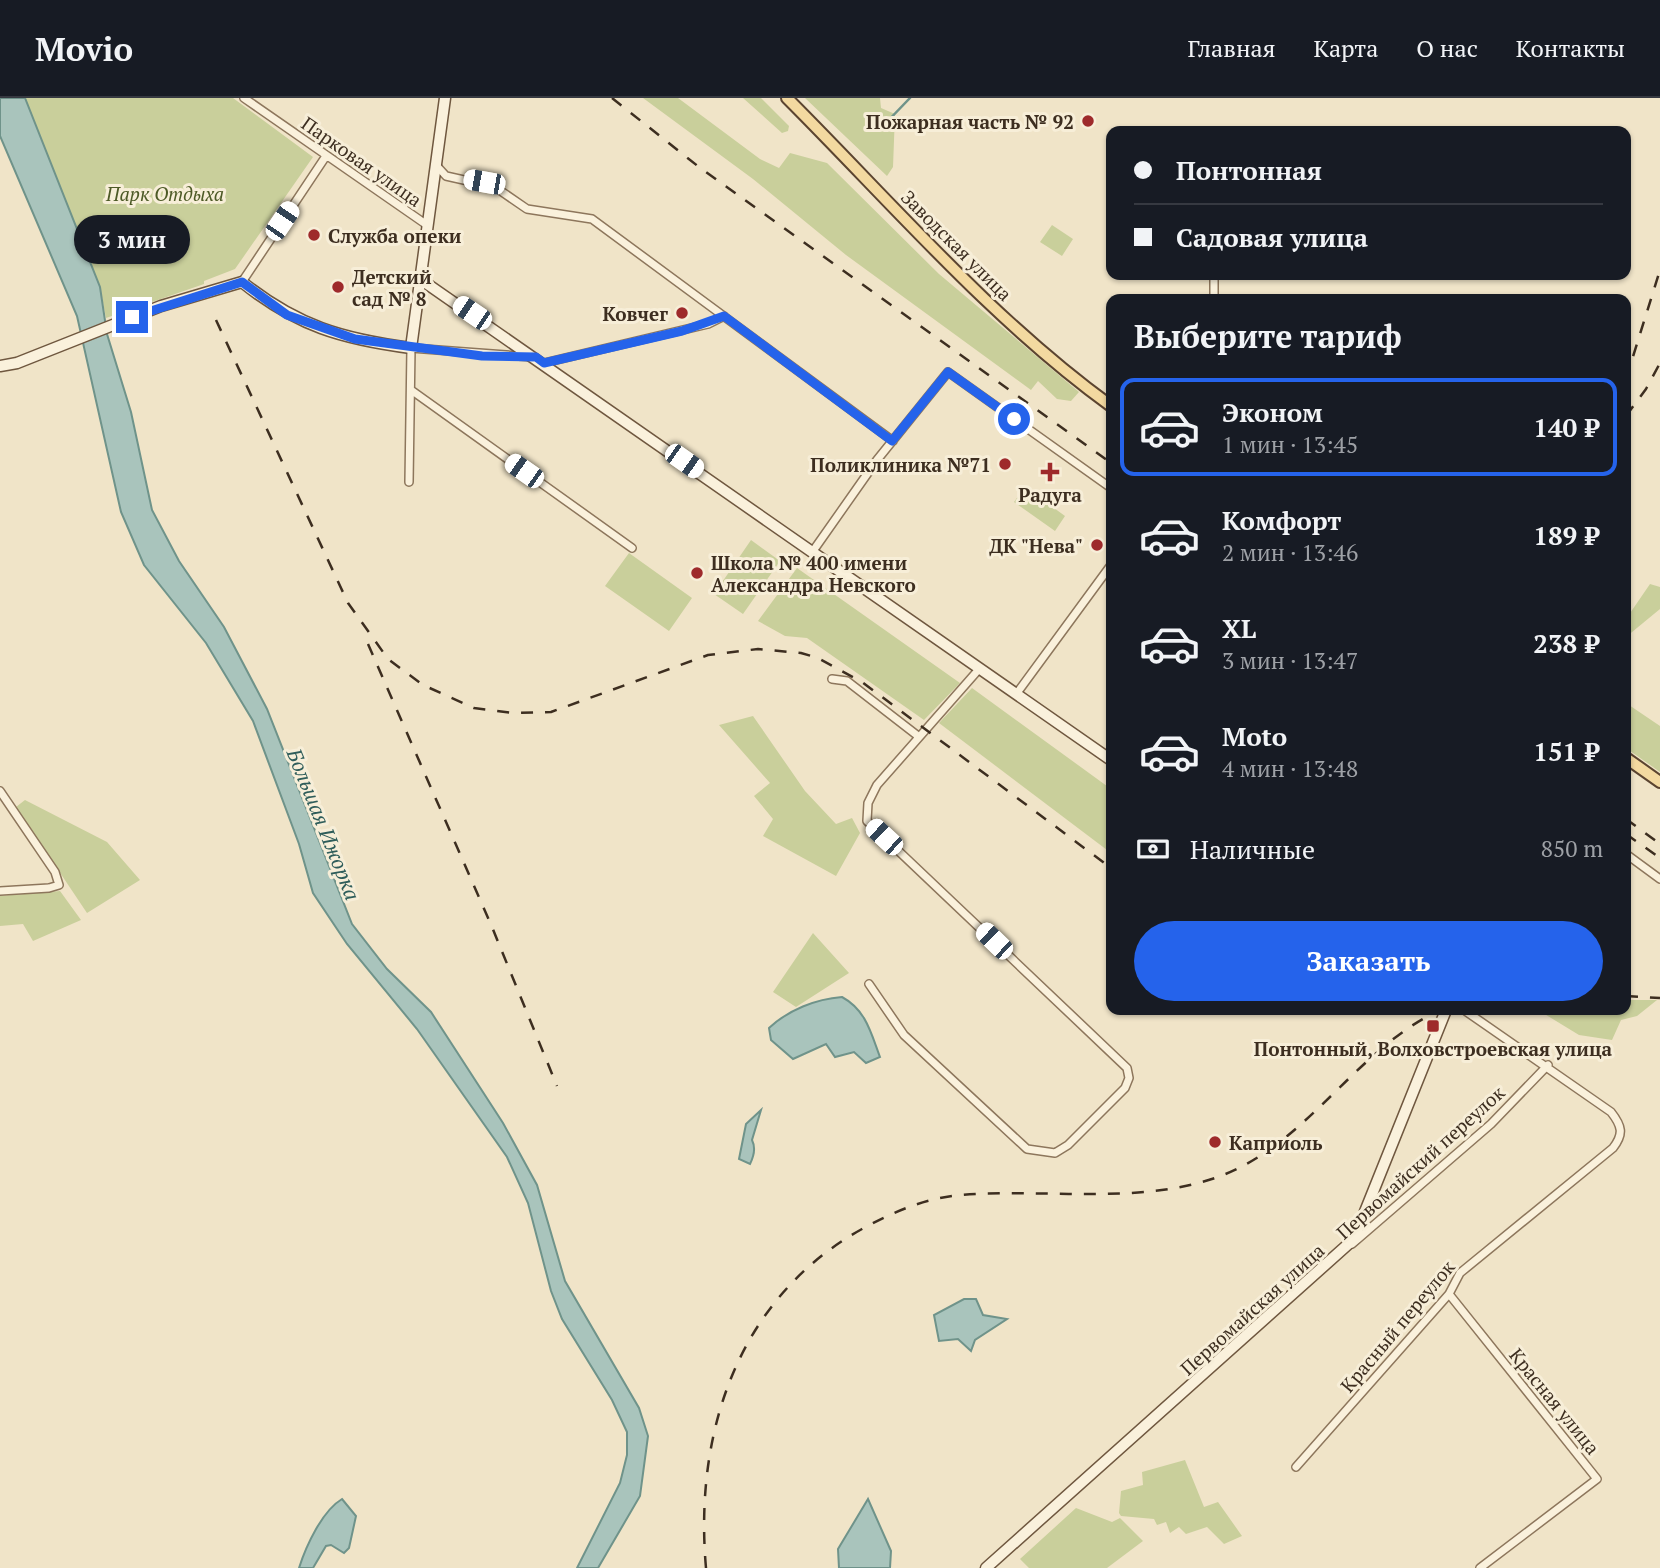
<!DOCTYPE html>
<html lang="ru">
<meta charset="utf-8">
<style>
body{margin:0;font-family:"PT Serif",serif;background:#242831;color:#f1f3f6;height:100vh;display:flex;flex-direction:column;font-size:26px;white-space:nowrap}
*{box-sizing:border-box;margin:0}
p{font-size:23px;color:#9ea1a6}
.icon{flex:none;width:38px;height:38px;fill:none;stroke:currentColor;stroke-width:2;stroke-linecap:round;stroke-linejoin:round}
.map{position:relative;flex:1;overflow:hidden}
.panel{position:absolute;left:1106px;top:196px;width:525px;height:721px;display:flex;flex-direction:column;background:#171b24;border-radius:14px;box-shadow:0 2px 5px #0004}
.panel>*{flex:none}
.banner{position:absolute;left:1106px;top:28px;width:525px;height:154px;border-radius:14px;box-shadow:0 2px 5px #0004;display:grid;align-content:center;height:154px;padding:0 28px;background:#171b24}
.end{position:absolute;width:32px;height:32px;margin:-16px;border:9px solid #2563eb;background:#fff;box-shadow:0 0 0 4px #fff}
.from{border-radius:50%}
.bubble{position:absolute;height:49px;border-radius:24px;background:#171b24;box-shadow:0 2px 5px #0004;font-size:23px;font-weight:800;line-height:49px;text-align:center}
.car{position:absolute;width:21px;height:42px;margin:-21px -10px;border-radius:9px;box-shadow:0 0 5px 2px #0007;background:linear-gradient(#fff 24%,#345 0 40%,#fff 0 76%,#345 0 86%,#fff 0)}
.banner b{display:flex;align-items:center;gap:24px;height:66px;font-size:26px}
.banner b+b{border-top:2px solid #363941}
.banner i{width:18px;height:18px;background:#f1f3f6}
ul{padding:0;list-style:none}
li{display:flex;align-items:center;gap:21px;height:98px;margin:0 14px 10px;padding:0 14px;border:4px solid transparent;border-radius:14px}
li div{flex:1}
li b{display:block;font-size:26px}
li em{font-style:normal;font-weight:800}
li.current{border-color:#2563eb}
li>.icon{width:63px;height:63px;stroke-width:1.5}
h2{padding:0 28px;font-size:32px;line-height:84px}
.pay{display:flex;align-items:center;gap:18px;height:77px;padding:0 28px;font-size:26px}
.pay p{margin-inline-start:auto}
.cta{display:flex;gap:14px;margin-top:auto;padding:14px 28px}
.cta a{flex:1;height:80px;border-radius:42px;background:#2563eb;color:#fff;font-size:28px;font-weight:800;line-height:80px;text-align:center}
header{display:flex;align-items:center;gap:42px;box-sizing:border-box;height:98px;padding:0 35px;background:#171b24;border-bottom:2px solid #363941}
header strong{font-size:33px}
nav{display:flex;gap:38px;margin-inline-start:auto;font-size:24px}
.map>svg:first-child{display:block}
.green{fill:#c9cf9b}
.water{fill:#a9c4bc;stroke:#6f938a;stroke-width:2}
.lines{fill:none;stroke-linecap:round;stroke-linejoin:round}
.stream{stroke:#6f938a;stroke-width:2.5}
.street-casing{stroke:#8d765c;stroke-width:10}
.secondary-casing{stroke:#6f573f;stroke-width:13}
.primary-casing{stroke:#5b4430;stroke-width:14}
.street{stroke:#faf1dc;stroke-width:7}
.secondary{stroke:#faf1dc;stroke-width:10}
.primary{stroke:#f3d9a0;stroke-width:10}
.rail{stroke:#3d2e20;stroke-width:2.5;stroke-dasharray:12 12;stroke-linecap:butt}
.route{stroke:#2563eb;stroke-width:9}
.poi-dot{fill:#9e2a2b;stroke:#f7eed8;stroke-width:2.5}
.labels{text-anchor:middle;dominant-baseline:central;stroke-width:6;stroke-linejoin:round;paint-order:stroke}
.poi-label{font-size:19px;font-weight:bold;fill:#3d2e20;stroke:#f7eed8;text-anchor:end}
.street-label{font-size:19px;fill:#3d2e20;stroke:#f7eed8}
.park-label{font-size:19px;font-style:italic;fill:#4d5a26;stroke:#f7eed8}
.water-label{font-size:21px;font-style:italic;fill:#2f5d5a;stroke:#f7eed8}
</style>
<header>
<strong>Movio</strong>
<nav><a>Главная</a><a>Карта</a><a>О нас</a><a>Контакты</a></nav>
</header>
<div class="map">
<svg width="1660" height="1470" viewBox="0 0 1660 1470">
<rect width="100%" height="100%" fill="#f0e4c8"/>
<path class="green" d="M25,0H233L313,59L235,171L204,183V186L106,220L100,189Z
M643,0H678L760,61L779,70L790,55L827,65L939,176L1079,294L1071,303L1057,301L1038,283L1031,292L846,157L753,81Z
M743,0H761L789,28L788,33L782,35Z
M805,0H880L881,10L895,16L893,69L887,78Z
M1052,127L1073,141L1062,158L1040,144Z
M1025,389L1065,418L1055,433L1014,404Z
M751,442L780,463L743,516L714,496Z
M629,455L692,500L669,533L605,488Z
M797,470L960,585L924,622L807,540L785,538L758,523Z
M1650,486L1660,489V511L1626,539V521Z
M972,590L1111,691V755L939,625Z
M1626,605L1660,628V674L1626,650Z
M753,618L805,693L836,726L852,720L860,735L836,778L763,738L773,721L754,698L770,685L719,627Z
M25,702L107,744L140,782L87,815L16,709Z
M60,793L81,822L33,843L23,826L0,828V798Z
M813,835L849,875L796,909L773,894Z
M1626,902H1657L1637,918L1621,922L1612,942L1579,937L1538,912H1626Z
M1185,1362L1204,1409L1218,1404L1242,1438L1224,1446L1207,1429L1186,1436L1179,1429L1170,1435L1166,1424L1157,1427L1154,1421L1121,1418L1119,1415L1121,1393L1143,1387L1142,1374Z
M1076,1410L1112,1424L1120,1420L1143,1443L1107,1470H1029L1020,1461Z"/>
<path class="water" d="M0,0H25L100,189L107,236L131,314L152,412L179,463L224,529L267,611L352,826L387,871L431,914L503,1025L537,1087L565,1183L639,1310L648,1338L640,1398L598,1470H577L620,1385L627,1357V1334L612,1302L562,1221L551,1193L528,1105L507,1059L417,931L347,846L313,795L299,746L253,623L206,545L144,467L121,414L77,218L0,38Z
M842,899C866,912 871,935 880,959L866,965L854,954L835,959L826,946L793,961L771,942L769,930C788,912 816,901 842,899Z
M761,1012L752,1042C756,1050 754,1058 750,1066L739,1061L746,1026Z
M964,1201H976L983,1217L1007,1221L975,1242L971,1253L958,1241L939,1243L934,1217Z
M342,1401L356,1418L349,1450L344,1455L331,1447L326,1448L313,1470H299C306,1448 322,1413 342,1401Z
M868,1401L891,1453L890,1470H839L838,1451Z"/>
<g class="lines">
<path class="stream" d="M883,28L910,0"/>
<g class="street-casing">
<path id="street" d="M244,0L427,127
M436,67L446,78L495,89L527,111L592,121L893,343
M242,184L326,58
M1214,201V177
M544,265L708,226L724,218
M411,292L632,450
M409,384L411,250L532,259
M813,453L877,362L948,274L1111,390
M832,581L847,583L918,638
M1017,595L1111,467
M0,693L55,774L59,787L49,790L0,793
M1626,756L1660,781
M869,886L904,937L1027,1051L1055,1055L1068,1047L1125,990L1129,980L1127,970L867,723L868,705L877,687L980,570
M1352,1146L1491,1026L1548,967
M1449,1196L1597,1381L1480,1470
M1296,1369L1449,1196L1460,1175L1613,1050C1624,1036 1622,1028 1611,1014L1464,912"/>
</g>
<g class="secondary-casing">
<path id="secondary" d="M420,181L1111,662
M0,268L17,265L161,208L242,184C297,228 342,241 411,250L445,0
M986,1470L1354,1141L1446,912"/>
</g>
<g class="primary-casing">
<path id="primary" d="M787,0C892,105 991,221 1111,308
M1626,660L1660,684"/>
</g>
<use href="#street" class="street"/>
<use href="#secondary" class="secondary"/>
<use href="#primary" class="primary"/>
<path class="rail" d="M612,0L699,69L1111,365
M216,222L348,505L388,561L423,587L474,610L514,615L551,614L708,557L758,551L801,555L818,560L862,584L1111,770
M1626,281L1660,172
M1626,318L1646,291L1660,265
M368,546L492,829L557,988
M1626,721L1660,746
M1626,736L1660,760
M1626,898L1660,900
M706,1470C694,1334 738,1200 862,1131C893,1114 925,1100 961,1097C1046,1090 1144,1108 1223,1077C1310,1043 1356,951 1440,912"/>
</g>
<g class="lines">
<path class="route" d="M132,219L242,184L287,217L355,241L482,258L536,259L544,265L682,233L724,218L892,343L948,274L1014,321"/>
</g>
<g class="poi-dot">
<circle cx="1088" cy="23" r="7"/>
<circle cx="314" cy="137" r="7"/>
<circle cx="338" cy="189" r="7"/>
<circle cx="682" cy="215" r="7"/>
<circle cx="1005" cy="366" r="7"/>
<path d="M1046.5 363.5h7v7h7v7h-7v7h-7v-7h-7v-7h7z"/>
<circle cx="1097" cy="447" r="7"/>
<circle cx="697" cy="475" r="7"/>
<rect x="1426" y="921" width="14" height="14" rx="3.5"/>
<circle cx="1215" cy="1044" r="7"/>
</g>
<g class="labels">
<g class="poi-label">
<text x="1074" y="23">Пожарная часть № 92</text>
<text x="328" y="137" text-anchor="start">Служба опеки</text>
<text x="352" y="178" text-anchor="start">Детский<tspan x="352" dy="22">сад № 8</tspan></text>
<text x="668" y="215">Ковчег</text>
<text x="991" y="366">Поликлиника №71</text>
<text x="1050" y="396" text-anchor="middle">Радуга</text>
<text x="1083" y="447">ДК "Нева"</text>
<text x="711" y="464" text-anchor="start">Школа № 400 имени<tspan x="711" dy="22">Александра Невского</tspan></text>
<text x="1433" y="950" text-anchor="middle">Понтонный, Волховстроевская улица</text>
<text x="1229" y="1044" text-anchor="start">Каприоль</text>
</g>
<g class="street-label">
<text transform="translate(362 63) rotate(35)">Парковая улица</text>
<text transform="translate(957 147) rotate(45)">Заводская улица</text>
<text transform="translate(1420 1064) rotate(-42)">Первомайский переулок</text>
<text transform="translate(1252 1211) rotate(-42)">Первомайская улица</text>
<text transform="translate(1397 1228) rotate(-50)">Красный переулок</text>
<text transform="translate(1555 1303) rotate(51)">Красная улица</text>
</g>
<g class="park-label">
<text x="165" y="95">Парк Отдыха</text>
</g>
<g class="water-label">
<text transform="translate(324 726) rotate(68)">Большая Ижорка</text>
</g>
</g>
</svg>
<i class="end from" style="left:1014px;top:321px"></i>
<i class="end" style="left:132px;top:219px"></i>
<div class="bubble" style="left:74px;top:117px;width:116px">3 мин</div>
<i class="car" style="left:484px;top:84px;rotate:280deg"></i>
<i class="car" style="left:282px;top:123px;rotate:34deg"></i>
<i class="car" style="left:472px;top:215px;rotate:304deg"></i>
<i class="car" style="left:684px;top:363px;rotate:125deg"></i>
<i class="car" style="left:524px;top:373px;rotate:305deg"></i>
<i class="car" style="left:884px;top:739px;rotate:313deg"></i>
<i class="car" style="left:994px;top:843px;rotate:314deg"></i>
<div class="banner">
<b><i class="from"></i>Понтонная</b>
<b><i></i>Садовая улица</b>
</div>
<section class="panel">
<h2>Выберите тариф</h2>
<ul>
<li class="current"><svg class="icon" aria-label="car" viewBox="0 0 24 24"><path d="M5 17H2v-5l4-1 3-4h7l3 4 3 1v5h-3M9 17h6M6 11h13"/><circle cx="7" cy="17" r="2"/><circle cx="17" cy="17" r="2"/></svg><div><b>Эконом</b><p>1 мин · 13:45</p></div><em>140 ₽</em></li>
<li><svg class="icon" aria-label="car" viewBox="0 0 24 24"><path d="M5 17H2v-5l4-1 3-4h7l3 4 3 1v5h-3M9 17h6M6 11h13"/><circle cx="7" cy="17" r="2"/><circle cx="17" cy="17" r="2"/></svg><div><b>Комфорт</b><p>2 мин · 13:46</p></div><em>189 ₽</em></li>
<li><svg class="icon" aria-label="car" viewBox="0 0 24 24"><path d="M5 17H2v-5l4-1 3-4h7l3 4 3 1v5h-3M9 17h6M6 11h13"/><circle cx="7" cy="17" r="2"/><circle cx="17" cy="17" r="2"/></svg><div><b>XL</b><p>3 мин · 13:47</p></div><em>238 ₽</em></li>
<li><svg class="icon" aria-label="car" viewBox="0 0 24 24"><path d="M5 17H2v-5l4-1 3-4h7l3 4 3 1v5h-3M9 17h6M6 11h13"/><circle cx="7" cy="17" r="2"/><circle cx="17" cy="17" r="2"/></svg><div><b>Moto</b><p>4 мин · 13:48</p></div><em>151 ₽</em></li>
</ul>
<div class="pay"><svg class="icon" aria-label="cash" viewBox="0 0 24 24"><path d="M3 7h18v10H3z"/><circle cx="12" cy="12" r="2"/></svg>Наличные<p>850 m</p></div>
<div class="cta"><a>Заказать</a></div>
</section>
</div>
